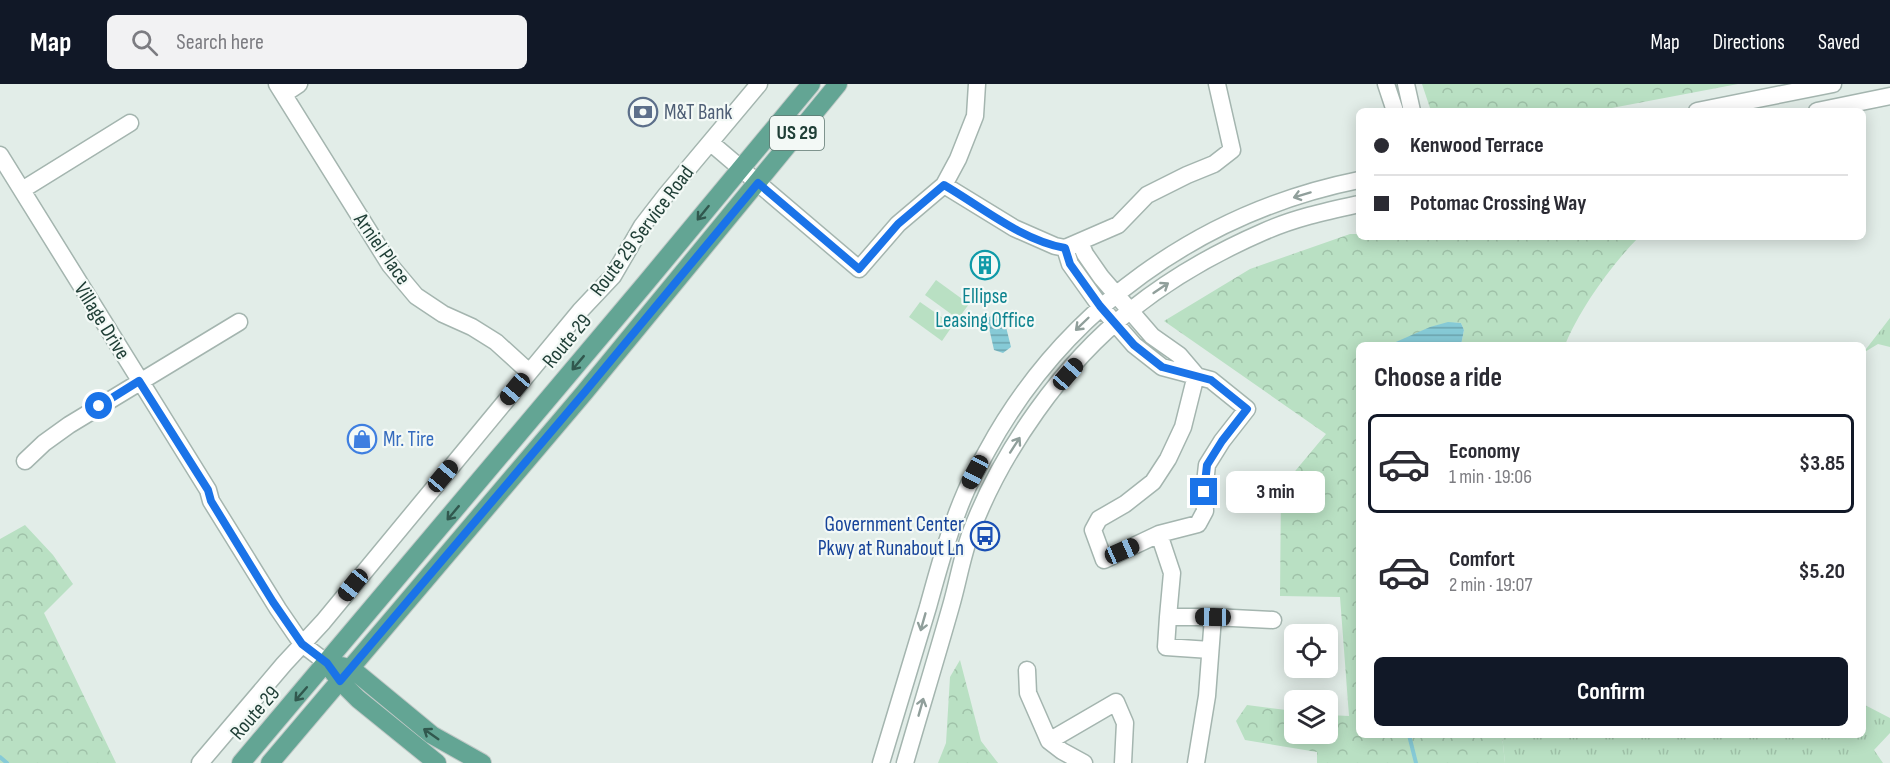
<!DOCTYPE html>
<meta charset="utf-8">
<style>
body{margin:0;font-family:"Sofia Sans Condensed",sans-serif;background:#f2f2f3;color:#2b2b33;height:100vh;display:flex;flex-direction:column;font-size:22px;white-space:nowrap}
*{box-sizing:border-box;margin:0}
p{font-size:20px;color:#7c7c81}
.icon{flex:none;width:33px;height:33px;fill:none;stroke:currentColor;stroke-width:2;stroke-linecap:round;stroke-linejoin:round}
.map{position:relative;flex:1;overflow:hidden}
.drawer{position:absolute;left:1356px;top:258px;width:510px;height:396px;display:flex;flex-direction:column;background:#fff;border-radius:9px;box-shadow:0 3px 15px #0003}
.drawer>*{flex:none}
.top-card{position:absolute;left:1356px;top:24px;width:510px;height:132px;border-radius:9px;box-shadow:0 3px 15px #0003;display:grid;align-content:center;height:132px;padding:0 18px;background:#fff}
.controls{position:absolute;left:1284px;top:540px;display:grid;gap:12px}
.controls a{display:grid;place-items:center;width:54px;height:54px;border-radius:9px;background:#fff;box-shadow:0 3px 15px #0003;font-size:30px}
.end{position:absolute;width:27px;height:27px;margin:-14px;border:8px solid #1a73e8;background:#fff;box-shadow:0 0 0 3px #fff}
.from{border-radius:50%}
.bubble{position:absolute;height:42px;border-radius:9px;background:#fff;box-shadow:0 3px 15px #0003;font-size:20px;font-weight:700;line-height:42px;text-align:center}
.car{position:absolute;width:18px;height:36px;margin:-18px -9px;border-radius:8px;box-shadow:0 0 4px 2px #0007;background:linear-gradient(#222 24%,#8ab4d8 0 40%,#222 0 76%,#8ab4d8 0 86%,#222 0)}
.top-card b{display:flex;align-items:center;gap:21px;height:57px;font-size:22px}
.top-card b+b{border-top:2px solid #e1e1e2}
.top-card i{width:15px;height:15px;background:#2b2b33}
ul{padding:0;list-style:none}
li{display:flex;align-items:center;gap:18px;height:99px;margin:0 12px 9px;padding:0 6px;border:3px solid transparent;border-radius:9px}
li div{flex:1}
li b{display:block;font-size:22px}
li em{font-style:normal;font-weight:700}
li.current{border-color:#111827}
li>.icon{width:54px;height:54px;stroke-width:1.5}
h2{padding:0 18px;font-size:27px;line-height:72px}
.action{display:flex;gap:12px;margin-top:auto;padding:12px 18px}
.action a{flex:1;height:69px;border-radius:9px;background:#111827;color:#fff;font-size:24px;font-weight:700;line-height:69px;text-align:center}
header{display:flex;align-items:center;gap:36px;box-sizing:border-box;height:84px;padding:0 30px;background:#111827;color:#fff}
header strong{font-size:28px}
nav{display:flex;gap:33px;margin-inline-start:auto;font-size:21px}
.search{width:420px;height:54px;background:#f2f2f3;display:flex;align-items:center;gap:15px;box-sizing:border-box;padding:0 21px;border-radius:9px;color:#7c7c81;font-size:22px}
.map>svg:first-child{display:block}
.grass{fill:url(#grass-tufts)}
.forest{fill:url(#forest-crowns)}
.green{fill:#b9e0c3}
.water{fill:url(#water-rules)}
.lines{fill:none;stroke-linecap:round;stroke-linejoin:round}
.stream{stroke:#86cad6;stroke-width:4}
.minor-casing{stroke:#a4b5af;stroke-width:19}
.major-casing{stroke:#c1c9c7;stroke-width:20}
.minor{stroke:#fff;stroke-width:16}
.major{stroke:#63a594;stroke-width:18}
.oneway{stroke:#909f9b}
.oneway2{stroke:#31584e}
.route{stroke:#1a73e8;stroke-width:8}
.labels{text-anchor:middle;dominant-baseline:central;stroke-width:4.5;stroke-linejoin:round;paint-order:stroke}
.shield{fill:#f3f9f6;stroke:#5f7770;stroke-width:1.5}
.shield-label{font-size:20px;font-weight:bold;fill:#203f37}
.service-label{font-size:21px;fill:#4e5e75;stroke:#f3f9f6;text-anchor:start}
.street-label{font-size:21px;fill:#203f37;stroke:#f3f9f6}
.culture-label{font-size:21px;fill:#0d838f;stroke:#f3f9f6}
.shop-label{font-size:21px;fill:#366cbe;stroke:#f3f9f6;text-anchor:start}
.transit-label{font-size:21px;fill:#164399;stroke:#f3f9f6;text-anchor:end}
</style>
<header>
<strong>Map</strong>
<div class="search"><svg class="icon" aria-label="search" viewBox="0 0 24 24"><circle cx="10" cy="10" r="6"/><path d="M15 15l6 6"/></svg>Search here</div>
<nav><a>Map</a><a>Directions</a><a>Saved</a></nav>
</header>
<div class="map">
<svg width="1890" height="679" viewBox="0 0 1890 679">
<defs>
<pattern id="grass-tufts" width="24" height="20" patternUnits="userSpaceOnUse" patternTransform="scale(1.5)"><rect width="24" height="20" fill="#b9e0c3"/><path d="M3 7l-1-3M5 7V3M7 7l1-3M15 17l-1-3M17 17v-4M19 17l1-3" fill="none" stroke="#9fc1a8"/></pattern>
<pattern id="forest-crowns" width="20" height="18" patternUnits="userSpaceOnUse" patternTransform="scale(1.5)"><rect width="20" height="18" fill="#b9e0c3"/><path d="M2 6a3 3 0 1 1 6 0M12 15a3 3 0 1 1 6 0" fill="none" stroke="#9fc1a8"/></pattern>
<pattern id="water-rules" width="6" height="5" patternUnits="userSpaceOnUse" patternTransform="scale(1.5)"><rect width="6" height="5" fill="#86cad6"/><path d="M0 2.5h6" fill="none" stroke="#6da5ae"/></pattern>
</defs>
<rect width="100%" height="100%" fill="#e2ede8"/>
<path class="grass" d="M1890,234V263L1878,260L1863,269Z
M1863,620L1890,634V649L1874,666L1883,679H1505L1502,651H1863Z"/>
<path class="forest" d="M1422,0H1738L1596,27H1431Z
M1350,150H1359V153H1639C1611,181 1580,225 1565,261H1461L1464,246L1461,239C1436,237 1420,250 1397,258C1385,263 1372,261 1359,261V651H1502L1505,679H1317V668L1245,656L1236,637L1247,621L1294,627V650H1328V631L1349,632L1340,513L1280,512L1281,404L1326,350L1164,237L1250,185Z
M25,441L53,471L73,500L44,529L116,679H0V455Z
M960,576L981,657L998,679H938L946,659L950,593Z"/>
<path class="green" d="M936,196L969,220L958,235L925,211Z
M920,218L953,241L942,257L909,233Z"/>
<path class="water" d="M994,229L1003,231L1011,263L1003,269L994,266L987,235Z
M1448,238L1461,239L1464,246L1461,261H1389L1430,243Z"/>
<g class="lines">
<path class="stream" d="M1409,651L1416,679
M0,673L7,679"/>
<g class="minor-casing">
<path id="minor" d="M277,0L390,181L416,212L443,230L472,243L496,258L529,288
M1386,0L1395,27
M1406,0L1412,27
M284,10L299,0
M1697,27L1833,0
M1817,27L1890,12
M711,59L859,185L898,140L944,101L958,75L975,32L977,0
M0,71L208,406L211,417L278,525L302,560L327,579
M944,101L1014,144L1055,162L1065,164L1118,141L1147,111L1187,91L1214,80L1232,66L1217,0
M22,106L130,39
M1080,158L1085,170L1101,193L1152,252L1179,271L1196,291
M1065,164L1070,180L1100,222L1134,261L1162,283L1211,296L1247,325L1222,357L1207,381L1204,408L1205,427L1198,440L1159,450L1104,476L1093,446L1099,435L1125,420L1153,398L1168,375L1183,343L1196,291
M25,377L44,359L69,341L239,238
M1159,450L1172,489L1168,533H1213L1207,612L1196,679
M1168,533L1166,563L1210,566
M1213,533L1273,536
M1027,586L1028,609L1049,657L1062,667L1084,679
M1049,657L1116,618L1125,639L1123,679
M200,679L284,580L323,538L580,227L613,192L642,142L666,111L759,0
M881,679C897,627 912,575 928,523C939,483 949,446 966,407C972,393 980,380 987,367C1064,225 1201,128 1359,96
M905,679C920,627 936,575 951,522C958,498 962,472 971,448C1001,368 1063,279 1131,226C1171,194 1217,168 1263,148C1294,134 1327,127 1359,120"/>
</g>
<g class="major-casing">
<path id="major" d="M341,582L352,585L432,651L482,679
M333,588L340,597L358,615L437,679
M241,679L645,200L811,0
M270,679L584,309L838,0"/>
</g>
<use href="#minor" class="minor"/>
<use href="#major" class="major"/>
</g>
<defs><path id="oneway-shaft" d="M-6 0H5M1.5-3L5.5 0L1.5 3" fill="none" stroke-width="1.6" stroke-linecap="round" stroke-linejoin="round" transform="scale(1.5)"/></defs>
<g class="oneway">
<use href="#oneway-shaft" transform="translate(1302 111) rotate(163)"/>
<use href="#oneway-shaft" transform="translate(1161 204) rotate(-34)"/>
<use href="#oneway-shaft" transform="translate(1082 240) rotate(136)"/>
<use href="#oneway-shaft" transform="translate(1015 361) rotate(-57)"/>
<use href="#oneway-shaft" transform="translate(923 538) rotate(106)"/>
<use href="#oneway-shaft" transform="translate(921 623) rotate(-74)"/>
</g>
<g class="oneway2">
<use href="#oneway-shaft" transform="translate(703 129) rotate(129)"/>
<use href="#oneway-shaft" transform="translate(578 279) rotate(130)"/>
<use href="#oneway-shaft" transform="translate(453 429) rotate(130)"/>
<use href="#oneway-shaft" transform="translate(301 610) rotate(131)"/>
<use href="#oneway-shaft" transform="translate(431 650) rotate(-145)"/>
</g>
<g class="lines">
<path class="route" d="M99,322L139,297L208,406L211,417L273,518L302,560L327,579L340,597L584,309L758,99L859,185L898,140L944,101C982,123 1021,156 1065,164L1070,180L1100,222L1134,261L1162,283L1211,296L1247,325L1222,357L1207,381L1204,408"/>
</g>
<defs>
<g id="bank-ring" transform="scale(1.5)"><circle r="9.5" fill="#f3f9f6" stroke="#5c6f8a" stroke-width="1.5"/><path d="M-6-4H6V4H-6ZM0-2.3a2.3 2.3 0 1 0 0 4.6a2.3 2.3 0 1 0 0-4.6Z" fill="#5c6f8a"/></g>
<g id="building-ring" transform="scale(1.5)"><circle r="9.5" fill="#f3f9f6" stroke="#0f9aa8" stroke-width="1.5"/><path d="M-4-6H4V6H1V3H-1V6H-4ZM-2.5-4.3h1.7v1.8h-1.7ZM.8-4.3h1.7v1.8H.8ZM-2.5-1h1.7V.8h-1.7ZM.8-1h1.7V.8H.8Z" fill="#0f9aa8"/></g>
<g id="shop-ring" transform="scale(1.5)"><circle r="9.5" fill="#f3f9f6" stroke="#3f7fe0" stroke-width="1.5"/><path d="M-5-2.5h2.3a2.7 3.5 0 0 1 5.4 0H5L5.5 6h-11ZM-1.5-2.5h3a1.5 2.3 0 0 0-3 0Z" fill="#3f7fe0"/></g>
<g id="bus-ring" transform="scale(1.5)"><circle r="9.5" fill="#f3f9f6" stroke="#1a4fb4" stroke-width="1.5"/><path d="M-5-6H5V4H4V6H2V4H-2V6H-4V4H-5ZM-3.5-4V0h7V-4ZM-3.5 1.2v1.5H-2V1.2ZM2 1.2v1.5H3.5V1.2Z" fill="#1a4fb4"/></g>
</defs>
<g fill-rule="evenodd">
<use href="#bank-ring" x="643" y="28"/>
<use href="#building-ring" x="985" y="181"/>
<use href="#shop-ring" x="362" y="355"/>
<use href="#bus-ring" x="985" y="452"/>
</g>
<g class="labels">
<rect class="shield" x="770" y="32" width="54" height="34" rx="4.5"/>
<g class="shield-label">
<text x="797" y="49">US 29</text>
</g>
<g class="service-label">
<text x="664" y="28">M&amp;T Bank</text>
</g>
<g class="street-label">
<text transform="translate(642 147) rotate(-53)">Route 29 Service Road</text>
<text transform="translate(382 165) rotate(55)">Arniel Place</text>
<text transform="translate(102 237) rotate(58)">Village Drive</text>
<text transform="translate(567 257) rotate(-50)">Route 29</text>
<text transform="translate(255 629) rotate(-49)">Route 29</text>
</g>
<g class="culture-label">
<text x="985" y="212">Ellipse<tspan x="985" dy="24">Leasing Office</tspan></text>
</g>
<g class="shop-label">
<text x="383" y="355">Mr. Tire</text>
</g>
<g class="transit-label">
<text x="964" y="440">Government Center<tspan x="964" dy="24">Pkwy at Runabout Ln</tspan></text>
</g>
</g>
</svg>
<div class="controls">
<a><svg class="icon" aria-label="locate" viewBox="0 0 24 24"><circle cx="12" cy="12" r="6"/><path d="M12 2v4M12 18v4M2 12h4M18 12h4"/></svg></a>
<a><svg class="icon" aria-label="layers" viewBox="0 0 24 24"><path d="M12 4l9 5-9 5-9-5zM3 14l9 5 9-5"/></svg></a>
</div>
<i class="end from" style="left:99px;top:322px"></i>
<i class="end" style="left:1204px;top:408px"></i>
<div class="bubble" style="left:1226px;top:387px;width:99px">3 min</div>
<i class="car" style="left:1068px;top:290px;rotate:41deg"></i>
<i class="car" style="left:515px;top:305px;rotate:220deg"></i>
<i class="car" style="left:975px;top:388px;rotate:208deg"></i>
<i class="car" style="left:443px;top:392px;rotate:40deg"></i>
<i class="car" style="left:1122px;top:467px;rotate:66deg"></i>
<i class="car" style="left:353px;top:501px;rotate:219deg"></i>
<i class="car" style="left:1213px;top:533px;rotate:271deg"></i>
<div class="top-card">
<b><i class="from"></i>Kenwood Terrace</b>
<b><i></i>Potomac Crossing Way</b>
</div>
<section class="drawer">
<h2>Choose a ride</h2>
<ul>
<li class="current"><svg class="icon" aria-label="car" viewBox="0 0 24 24"><path d="M5 17H2v-5l4-1 3-4h7l3 4 3 1v5h-3M9 17h6M6 11h13"/><circle cx="7" cy="17" r="2"/><circle cx="17" cy="17" r="2"/></svg><div><b>Economy</b><p>1 min · 19:06</p></div><em>$3.85</em></li>
<li><svg class="icon" aria-label="car" viewBox="0 0 24 24"><path d="M5 17H2v-5l4-1 3-4h7l3 4 3 1v5h-3M9 17h6M6 11h13"/><circle cx="7" cy="17" r="2"/><circle cx="17" cy="17" r="2"/></svg><div><b>Comfort</b><p>2 min · 19:07</p></div><em>$5.20</em></li>
</ul>
<div class="action"><a>Confirm</a></div>
</section>
</div>
